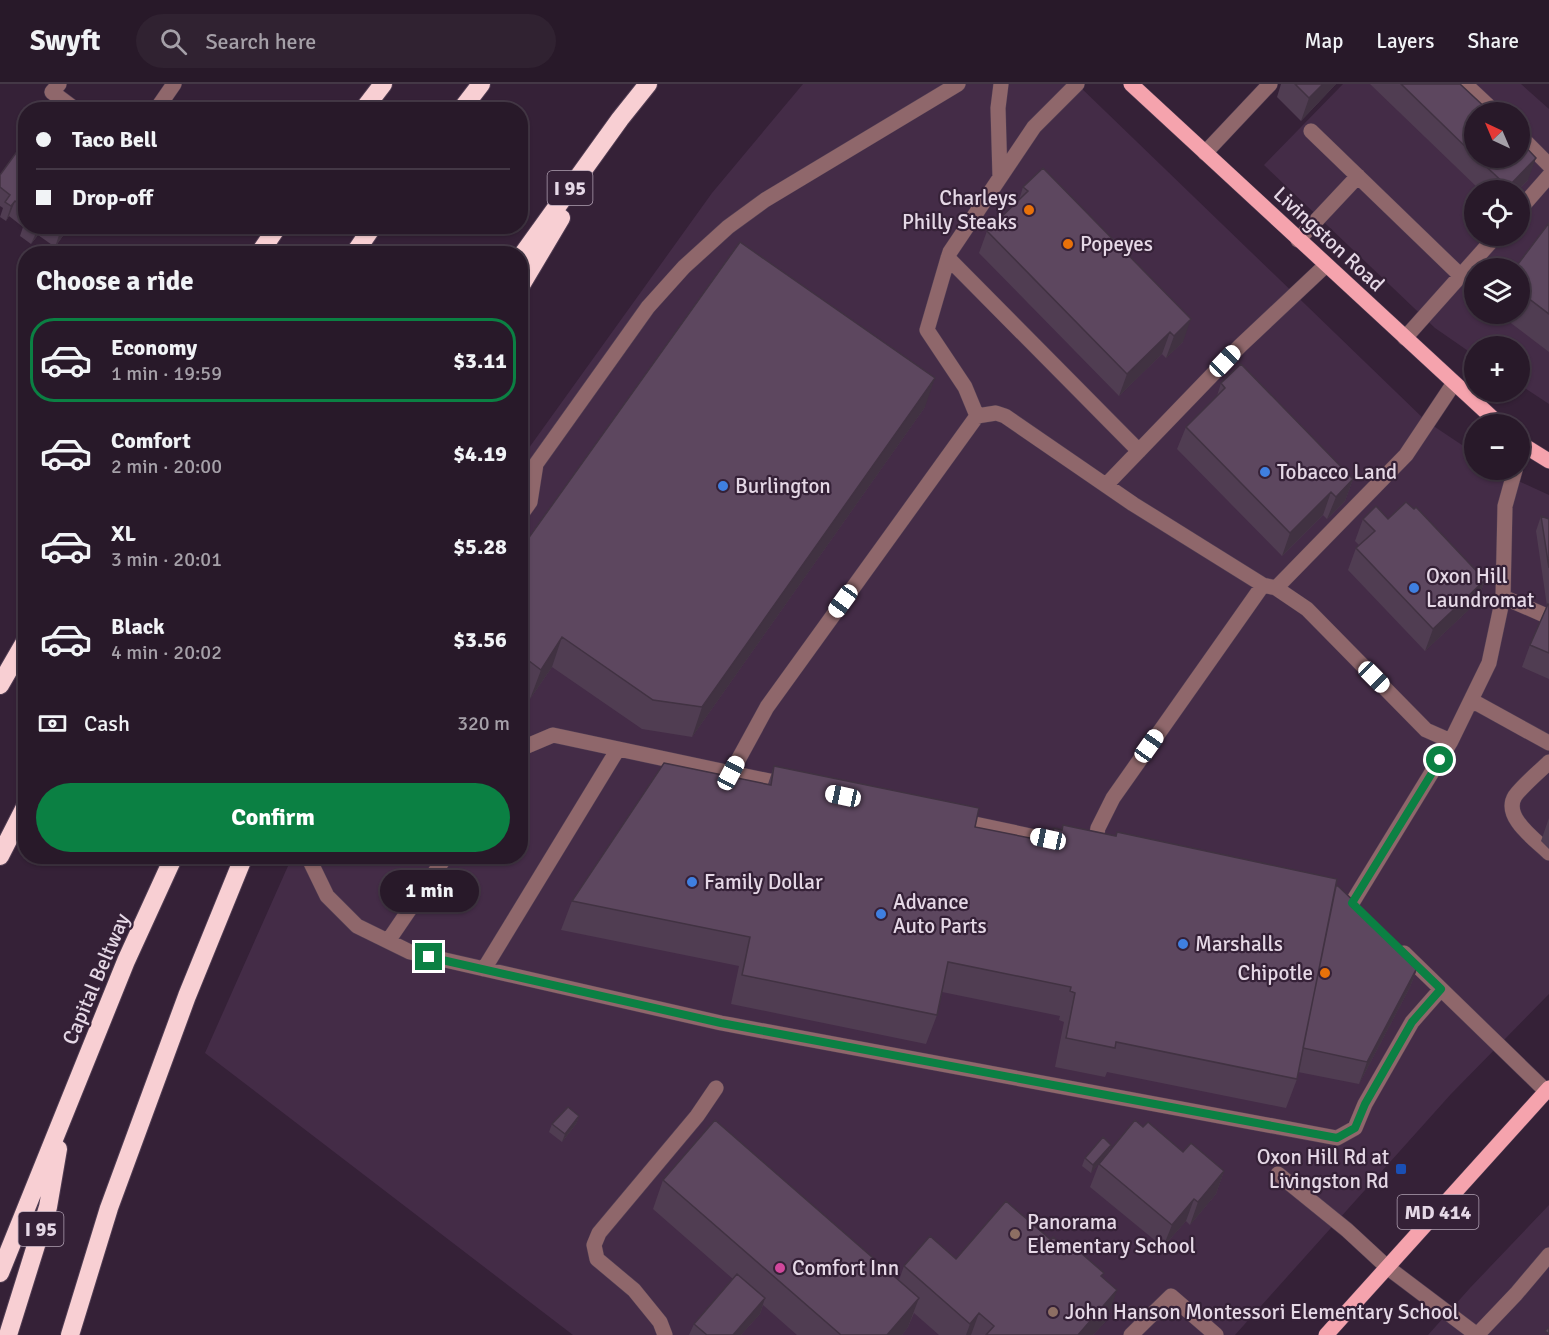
<!DOCTYPE html>
<meta charset="utf-8">
<style>
body{margin:0;font-family:Signika,sans-serif;background:#302231;color:#f1f3f6;height:100vh;display:flex;flex-direction:column;font-size:22px;white-space:nowrap}
*{box-sizing:border-box;margin:0}
p{font-size:20px;color:#a5a0a8}
.icon{flex:none;width:33px;height:33px;fill:none;stroke:currentColor;stroke-width:2;stroke-linecap:round;stroke-linejoin:round}
.map{position:relative;flex:1;overflow:hidden}
.drawer{position:absolute;left:18px;top:162px;width:510px;height:618px;display:flex;flex-direction:column;background:#281929;border-radius:24px;box-shadow:0 2px 4px #0004,0 0 0 2px #443846}
.drawer>*{flex:none}
.hud{position:absolute;left:18px;top:18px;width:510px;height:132px;border-radius:24px;box-shadow:0 2px 4px #0004,0 0 0 2px #443846;display:grid;align-content:center;height:132px;padding:0 18px;background:#281929}
.needle{width:39px;rotate:316deg}
.fabs{position:absolute;left:1464px;top:18px;display:grid;gap:12px}
.fabs a{display:grid;place-items:center;width:66px;height:66px;border-radius:50%;background:#281929;box-shadow:0 2px 4px #0004,0 0 0 2px #443846;font-size:30px}
.end{position:absolute;width:27px;height:27px;margin:-14px;border:8px solid #0b8043;background:#fff;box-shadow:0 0 0 3px #fff}
.from{border-radius:50%}
.bubble{position:absolute;height:42px;border-radius:21px;background:#281929;box-shadow:0 2px 4px #0004,0 0 0 2px #443846;font-size:20px;font-weight:700;line-height:42px;text-align:center}
.car{position:absolute;width:18px;height:36px;margin:-18px -9px;border-radius:8px;box-shadow:0 0 4px 2px #0007;background:linear-gradient(#fff 24%,#345 0 40%,#fff 0 76%,#345 0 86%,#fff 0)}
.hud b{display:flex;align-items:center;gap:21px;height:57px;font-size:22px}
.hud b+b{border-top:2px solid #443846}
.hud i{width:15px;height:15px;background:#f1f3f6}
ul{padding:0;list-style:none}
li{display:flex;align-items:center;gap:18px;height:84px;margin:0 12px 9px;padding:0 6px;border:3px solid transparent;border-radius:24px}
li div{flex:1}
li b{display:block;font-size:22px}
li em{font-style:normal;font-weight:700}
li.on{border-color:#0b8043}
li>.icon{width:54px;height:54px;stroke-width:1.5}
h2{padding:0 18px;font-size:27px;line-height:72px}
.pay{display:flex;align-items:center;gap:15px;height:66px;padding:0 18px;font-size:22px}
.pay p{margin-inline-start:auto}
.button{display:flex;gap:12px;margin-top:auto;padding:12px 18px}
.button a{flex:1;height:69px;border-radius:36px;background:#0b8043;color:#fff;font-size:24px;font-weight:700;line-height:69px;text-align:center}
header{display:flex;align-items:center;gap:36px;box-sizing:border-box;height:84px;padding:0 30px;background:#281929;border-bottom:2px solid #443846}
header strong{font-size:28px}
nav{display:flex;gap:33px;margin-inline-start:auto;font-size:21px}
.search{width:420px;height:54px;background:#302231;display:flex;align-items:center;gap:15px;box-sizing:border-box;padding:0 21px;border-radius:33px;color:#a5a0a8;font-size:22px}
.map>svg:first-child{display:block}
.built{fill:#442c47;fill-rule:evenodd}
.lines{fill:none;stroke-linecap:round;stroke-linejoin:round}
.minor-casing{stroke:#513e53;stroke-width:16}
.major-casing{stroke:#513e53;stroke-width:16}
.highway-casing{stroke:#513e53;stroke-width:20}
.minor{stroke:#8f676b;stroke-width:15}
.major{stroke:#f5a3ad;stroke-width:15}
.highway{stroke:#f8cfd3;stroke-width:18}
.wall{fill:#503d52}
.shaded-wall{fill:#413242}
.building{fill:#5d475f;stroke:#413242;stroke-width:1.5}
.route{stroke:#0b8043;stroke-width:8}
.food-dot{fill:#e8710a;stroke:#352137;stroke-width:2}
.shop-dot{fill:#3f7fe0;stroke:#352137;stroke-width:2}
.transit-dot{fill:#1a4fb4;stroke:#352137;stroke-width:2}
.education-dot{fill:#8d6e63;stroke:#352137;stroke-width:2}
.hotel-dot{fill:#d1479c;stroke:#352137;stroke-width:2}
.labels{text-anchor:middle;dominant-baseline:central;stroke-width:4.5;stroke-linejoin:round;paint-order:stroke}
.shield{fill:#352137;stroke:#b0a1b2;stroke-width:1.5}
.shield-label{font-size:20px;font-weight:bold;fill:#e5d8e6}
.poi-label{font-size:21px;fill:#e5d8e6;stroke:#352137;text-anchor:start}
.street-label{font-size:21px;fill:#e5d8e6;stroke:#352137}
</style>
<header>
<strong>Swyft</strong>
<div class="search"><svg class="icon" aria-label="search" viewBox="0 0 24 24"><circle cx="10" cy="10" r="6"/><path d="M15 15l6 6"/></svg>Search here</div>
<nav><a>Map</a><a>Layers</a><a>Share</a></nav>
</header>
<div class="map">
<svg width="1549" height="1251" viewBox="0 0 1549 1251">
<rect width="100%" height="100%" fill="#352137"/>
<path class="built" d="M803,0H1077L1426,337L1474,369V386H1499L1512,394L1549,411V910L1451,1010L1235,1251H573L205,969L292,773L520,772L521,375L712,109Z
M1343,0H1521L1549,25V320L1520,301V262H1474V271L1435,244L1264,81ZM1474,28H1520V74H1474ZM1474,106H1520V152H1474ZM1474,184H1520V230H1474Z
M1549,1121V1251H1428L1470,1204Z"/>
<g class="lines">
<g class="minor-casing">
<path id="minor" d="M59,0L52,8L76,26
M1465,0L1495,28
M156,26L174,0
M1311,47L1461,192
M1520,52L1549,81
M1205,69L1270,0
M1000,93L998,24L1001,0
M1520,125L1549,92
M1298,156L1358,92
M948,174L1139,367
M1405,254L1496,152
M977,332L996,329L1005,332L1133,420L1263,501
M1106,401L1240,262L1326,181
M520,432L530,418L536,380L648,223L684,183L728,143L765,116L958,0
M1276,504L1406,371L1454,299
M1503,513L1549,533
M1471,616L1549,659
M520,665L553,651L731,689
M1549,678C1539,688 1524,700 1515,712C1502,733 1536,756 1549,769
M789,701L731,689L767,623L977,332L965,303L927,246L948,174L950,168L1034,43L1077,0
M956,736L1068,760
M1094,765L1098,744L1113,714L1263,501L1276,504L1307,525L1426,646L1451,657
M314,772L311,779L327,812L357,842L410,868L721,939L1337,1054L1355,1044L1365,1020L1412,938L1441,905
M1352,819L1451,657L1489,579L1503,513L1505,422L1515,386
M388,857L446,772
M1404,869L1546,1007
M484,885L618,665
M1278,1090L1347,1146L1387,1183L1477,1251
M665,1251L660,1238L634,1206L597,1175L594,1161L599,1149L697,1032L716,1004
M1131,1251L1171,1212L1216,1251
M1477,1251L1516,1210L1549,1171"/>
</g>
<g class="major-casing">
<path id="major" d="M1131,0L1499,340
M1520,359L1549,377
M1326,1251L1549,1004"/>
</g>
<g class="highway-casing">
<path id="highway" d="M363,26L383,0
M461,26L481,0
M259,170L278,142
M354,170L373,142
M520,174L620,35L648,0
M520,203L561,134
M0,601L26,556
M0,772L26,721
M0,1189L126,877L174,772
M8,1251L48,1123L58,1065
M70,1251L109,1124L187,912L244,772"/>
</g>
<use href="#minor" class="minor"/>
<use href="#major" class="major"/>
<use href="#highway" class="highway"/>
</g>
<path class="wall" d="M1281,0H1336L1301,37L1277,13Z
M1370,0H1460L1474,28V74H1520L1528,96L1518,106H1480Z
M26,58V142H70L55,163L38,151L31,160L20,152L23,143L9,132L6,137L0,133L3,124L0,122V91Z
M1023,103L1183,258L1166,274L1162,270L1119,312L979,169L987,147L1019,116Z
M1549,139V268L1499,230H1520V184Z
M1221,299L1353,395L1345,417L1327,435L1323,431L1282,472L1177,365L1186,343L1217,312Z
M925,323L692,653L642,645L552,583L530,615L520,607V466Z
M1541,432L1549,435V595L1522,583L1530,561L1547,522L1536,447Z
M1363,435H1388L1485,496L1477,518L1425,567L1348,486L1356,464L1359,461L1355,457Z
M774,682L975,743L1049,758L1054,744L1061,746L1063,741L1336,802L1419,880L1410,903L1359,1000L1298,988L1297,995L1286,1024L1107,988L1105,993L1055,983L1064,938L1059,936L1060,932L942,908L937,931L926,960L731,920L739,882L561,846L572,817L768,700Z
M1549,734V765L1541,757Z
M579,1032L576,1040L562,1058L549,1048L552,1040Z
M1143,1043L1183,1068L1224,1087L1216,1110L1190,1141L1186,1137L1163,1163L1090,1103L1099,1080L1105,1072L1091,1089L1082,1082L1085,1074L1111,1061L1109,1068Z
M663,1096L899,1196L904,1182L956,1175L1051,1156L1062,1161L1102,1193L1107,1236L1093,1251H939L914,1229L908,1243L902,1251H797L763,1221L760,1230L741,1251H689L694,1240L733,1195L653,1125Z"/>
<path class="shaded-wall" d="M1323,0H1336L1301,37L1309,14Z
M1536,74L1528,96L1518,106H1507L1508,103Z
M15,117L9,132L6,137L11,122Z
M39,142H41L38,151L31,160Z
M64,142H70L55,163L60,148Z
M1191,235L1183,258L1166,274L1174,252Z
M1170,248L1162,270L1119,312L1127,290Z
M935,294L925,323L692,653L702,623Z
M1353,395L1345,417L1327,435L1336,413Z
M1331,408L1323,431L1282,472L1290,449Z
M1485,496L1477,518L1425,567L1433,545Z
M562,553L552,583L530,615L541,586Z
M1419,880L1410,903L1359,1000L1367,978Z
M579,1032L576,1040L562,1058L565,1050Z
M1111,1061L1108,1069L1091,1089L1093,1081Z
M1224,1087L1216,1110L1190,1141L1198,1118Z
M1194,1115L1186,1137L1163,1163L1172,1141Z
M1117,1206L1107,1236L1093,1251H1078Z
M765,1214L760,1230L741,1251H733Z
M919,1214L908,1243L902,1251H887Z
M979,1229L971,1251H966L970,1240Z"/>
<path class="building" d="M1295,0H1323L1309,14Z
M1401,0H1460L1490,28H1474V71Z
M1520,57L1536,74L1508,103L1477,74H1520Z
M24,58H26V125L15,117L11,122L5,118L10,111L0,103V91Z
M1043,84L1191,235L1174,252L1170,248L1127,290L987,147L1028,107L1023,103Z
M1549,139V230L1520,208V184H1515Z
M53,142H64L60,148Z
M740,158L935,294L702,623L653,616L562,553L541,586L520,570V466Z
M1241,280L1353,395L1336,413L1331,408L1290,449L1186,343L1225,304L1221,299Z
M1406,418L1414,425L1416,423L1485,496L1433,545L1356,464L1375,447L1363,435L1376,422L1388,435Z
M1541,432L1549,435V484Z
M1548,520L1549,521V569L1530,561Z
M664,679L771,701L774,682L979,724L975,743L1050,758L1054,744L1062,746L1063,741L1116,752L1117,748L1337,795L1297,995L1116,958L1115,964L1066,954L1075,909L1070,907L1071,903L948,878L937,931L742,891L750,853L572,817Z
M1336,802H1338L1419,880L1367,978L1303,964Z
M568,1023L579,1032L565,1050L552,1040Z
M715,1036L919,1214L887,1251H841L663,1096Z
M1135,1036L1143,1043L1148,1038L1183,1068L1191,1059L1224,1087L1198,1118L1194,1115L1172,1141L1099,1080Z
M1103,1053L1111,1061L1093,1081L1085,1074Z
M1006,1117L1051,1156L1053,1153L1062,1161L1066,1156L1104,1189L1101,1192L1117,1206L1078,1251H986L994,1242L979,1229L970,1240L904,1182L930,1152L956,1175Z
M737,1190L765,1214L733,1251H707L694,1240Z
M1549,1243V1250L1545,1247Z"/>
<g class="lines">
<path class="route" d="M429,873L721,939L1337,1054L1355,1044L1365,1020L1412,938L1441,905L1352,819L1440,676"/>
</g>
<g class="food-dot">
<circle cx="1029" cy="126" r="6"/>
<circle cx="1068" cy="160" r="6"/>
<circle cx="1325" cy="889" r="6"/>
</g>
<g class="shop-dot">
<circle cx="1265" cy="388" r="6"/>
<circle cx="723" cy="402" r="6"/>
<circle cx="1414" cy="504" r="6"/>
<circle cx="692" cy="798" r="6"/>
<circle cx="881" cy="830" r="6"/>
<circle cx="1183" cy="860" r="6"/>
</g>
<rect class="transit-dot" x="1395" y="1079" width="12" height="12" rx="3"/>
<g class="education-dot">
<circle cx="1015" cy="1150" r="6"/>
<circle cx="1053" cy="1228" r="6"/>
</g>
<circle class="hotel-dot" cx="780" cy="1184" r="6"/>
<g class="labels">
<g class="shield">
<rect x="547.5" y="87" width="45" height="34" rx="4.5"/>
<rect x="1397.5" y="1111" width="81" height="34" rx="4.5"/>
<rect x="18.5" y="1128" width="45" height="34" rx="4.5"/>
</g>
<g class="shield-label">
<text x="570" y="104">I 95</text>
<text x="1438" y="1128">MD 414</text>
<text x="41" y="1145">I 95</text>
</g>
<g class="poi-label">
<text x="1017" y="114" text-anchor="end">Charleys<tspan x="1017" dy="24">Philly Steaks</tspan></text>
<text x="1080" y="160">Popeyes</text>
<text x="1277" y="388">Tobacco Land</text>
<text x="735" y="402">Burlington</text>
<text x="1426" y="492">Oxon Hill<tspan x="1426" dy="24">Laundromat</tspan></text>
<text x="704" y="798">Family Dollar</text>
<text x="893" y="818">Advance<tspan x="893" dy="24">Auto Parts</tspan></text>
<text x="1195" y="860">Marshalls</text>
<text x="1313" y="889" text-anchor="end">Chipotle</text>
<text x="1389" y="1073" text-anchor="end">Oxon Hill Rd at<tspan x="1389" dy="24">Livingston Rd</tspan></text>
<text x="1027" y="1138">Panorama<tspan x="1027" dy="24">Elementary School</tspan></text>
<text x="792" y="1184">Comfort Inn</text>
<text x="1065" y="1228">John Hanson Montessori Elementary School</text>
</g>
<g class="street-label">
<text transform="translate(1329 155) rotate(43)">Livingston Road</text>
<text transform="translate(96 895) rotate(-67)">Capital Beltway</text>
</g>
</g>
</svg>
<div class="fabs">
<a><svg class="needle" viewBox="-14 -14 28 28"><path d="M0-13l5 13h-10z" fill="#e53935"/><path d="M0 13l5-13h-10z" fill="#a5a0a8"/></svg></a>
<a><svg class="icon" aria-label="locate" viewBox="0 0 24 24"><circle cx="12" cy="12" r="6"/><path d="M12 2v4M12 18v4M2 12h4M18 12h4"/></svg></a>
<a><svg class="icon" aria-label="layers" viewBox="0 0 24 24"><path d="M12 4l9 5-9 5-9-5zM3 14l9 5 9-5"/></svg></a>
<a>+</a>
<a>−</a>
</div>
<i class="end from" style="left:1440px;top:676px"></i>
<i class="end" style="left:429px;top:873px"></i>
<div class="bubble" style="left:380px;top:786px;width:99px">1 min</div>
<i class="car" style="left:1225px;top:277px;rotate:44deg"></i>
<i class="car" style="left:843px;top:517px;rotate:216deg"></i>
<i class="car" style="left:1374px;top:593px;rotate:135deg"></i>
<i class="car" style="left:1149px;top:662px;rotate:35deg"></i>
<i class="car" style="left:731px;top:689px;rotate:28deg"></i>
<i class="car" style="left:843px;top:712px;rotate:282deg"></i>
<i class="car" style="left:1048px;top:755px;rotate:282deg"></i>
<div class="hud">
<b><i class="from"></i>Taco Bell</b>
<b><i></i>Drop-off</b>
</div>
<section class="drawer">
<h2>Choose a ride</h2>
<ul>
<li class="on"><svg class="icon" aria-label="car" viewBox="0 0 24 24"><path d="M5 17H2v-5l4-1 3-4h7l3 4 3 1v5h-3M9 17h6M6 11h13"/><circle cx="7" cy="17" r="2"/><circle cx="17" cy="17" r="2"/></svg><div><b>Economy</b><p>1 min · 19:59</p></div><em>$3.11</em></li>
<li><svg class="icon" aria-label="car" viewBox="0 0 24 24"><path d="M5 17H2v-5l4-1 3-4h7l3 4 3 1v5h-3M9 17h6M6 11h13"/><circle cx="7" cy="17" r="2"/><circle cx="17" cy="17" r="2"/></svg><div><b>Comfort</b><p>2 min · 20:00</p></div><em>$4.19</em></li>
<li><svg class="icon" aria-label="car" viewBox="0 0 24 24"><path d="M5 17H2v-5l4-1 3-4h7l3 4 3 1v5h-3M9 17h6M6 11h13"/><circle cx="7" cy="17" r="2"/><circle cx="17" cy="17" r="2"/></svg><div><b>XL</b><p>3 min · 20:01</p></div><em>$5.28</em></li>
<li><svg class="icon" aria-label="car" viewBox="0 0 24 24"><path d="M5 17H2v-5l4-1 3-4h7l3 4 3 1v5h-3M9 17h6M6 11h13"/><circle cx="7" cy="17" r="2"/><circle cx="17" cy="17" r="2"/></svg><div><b>Black</b><p>4 min · 20:02</p></div><em>$3.56</em></li>
</ul>
<div class="pay"><svg class="icon" aria-label="cash" viewBox="0 0 24 24"><path d="M3 7h18v10H3z"/><circle cx="12" cy="12" r="2"/></svg>Cash<p>320 m</p></div>
<div class="button"><a>Confirm</a></div>
</section>
</div>
